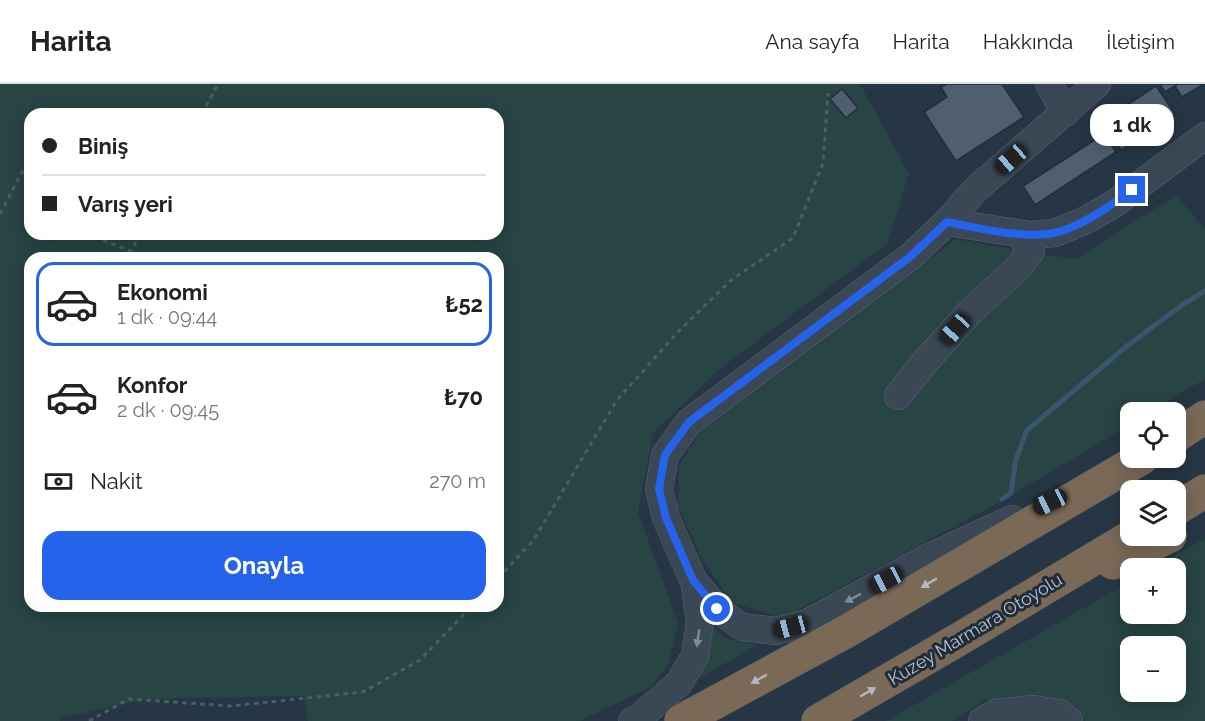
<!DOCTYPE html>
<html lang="tr">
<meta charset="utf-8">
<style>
body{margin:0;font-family:Raleway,sans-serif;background:#f2f2f2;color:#222;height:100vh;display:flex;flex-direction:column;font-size:22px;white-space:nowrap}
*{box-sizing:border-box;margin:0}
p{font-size:20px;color:#767676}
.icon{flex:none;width:33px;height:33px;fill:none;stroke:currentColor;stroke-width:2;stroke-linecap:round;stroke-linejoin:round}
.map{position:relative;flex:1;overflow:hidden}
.sheet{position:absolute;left:24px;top:168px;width:480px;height:360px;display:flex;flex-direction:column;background:#fff;border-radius:18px;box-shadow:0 3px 15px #0003}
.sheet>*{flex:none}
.top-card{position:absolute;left:24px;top:24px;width:480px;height:132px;border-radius:18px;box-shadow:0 3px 15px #0003;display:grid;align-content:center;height:132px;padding:0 18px;background:#fff}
.controls{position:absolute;left:1120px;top:318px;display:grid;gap:12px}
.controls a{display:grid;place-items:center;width:66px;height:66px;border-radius:12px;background:#fff;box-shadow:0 3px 15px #0003;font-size:30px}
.end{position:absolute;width:27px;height:27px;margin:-14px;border:8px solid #2563eb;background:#fff;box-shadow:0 0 0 3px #fff}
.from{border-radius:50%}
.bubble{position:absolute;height:42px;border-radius:18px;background:#fff;box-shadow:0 3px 15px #0003;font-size:20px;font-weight:700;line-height:42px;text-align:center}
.car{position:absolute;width:18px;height:36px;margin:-18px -9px;border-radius:8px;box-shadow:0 0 4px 2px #0007;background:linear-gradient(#222 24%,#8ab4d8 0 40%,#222 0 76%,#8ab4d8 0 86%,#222 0)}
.top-card b{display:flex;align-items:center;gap:21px;height:57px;font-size:22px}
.top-card b+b{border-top:2px solid #e0e0e0}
.top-card i{width:15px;height:15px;background:#222}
ul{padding:10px 0 0;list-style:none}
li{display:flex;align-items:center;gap:18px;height:84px;margin:0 12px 9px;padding:0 6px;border:3px solid transparent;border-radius:18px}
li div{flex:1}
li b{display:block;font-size:22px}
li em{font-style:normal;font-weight:700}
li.selected{border-color:#2563eb}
li>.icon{width:54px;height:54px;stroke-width:1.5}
.pay{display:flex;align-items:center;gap:15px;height:66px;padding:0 18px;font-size:22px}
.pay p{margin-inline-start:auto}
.action{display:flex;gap:12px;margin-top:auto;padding:12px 18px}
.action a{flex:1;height:69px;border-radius:18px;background:#2563eb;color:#fff;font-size:24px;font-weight:700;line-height:69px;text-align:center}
header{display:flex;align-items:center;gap:36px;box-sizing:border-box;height:84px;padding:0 30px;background:#fff;border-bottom:2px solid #e0e0e0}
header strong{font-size:28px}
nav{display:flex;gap:33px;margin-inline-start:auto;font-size:21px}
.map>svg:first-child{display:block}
.green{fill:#284445;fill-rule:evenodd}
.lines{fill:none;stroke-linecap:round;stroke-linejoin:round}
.stream{stroke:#3b556d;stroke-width:5}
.building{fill:#4f5f6f;stroke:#212e3b;stroke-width:1.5}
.minor-casing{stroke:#596571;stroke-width:28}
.highway-casing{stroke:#45525e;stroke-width:34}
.path{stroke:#466161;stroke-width:3;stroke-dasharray:4.5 4.5;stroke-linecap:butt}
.minor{stroke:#3a4754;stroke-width:27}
.highway{stroke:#7a6957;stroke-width:33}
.oneway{fill:#b2b9c1}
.oneway2{fill:#7f8b97}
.route{stroke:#2563eb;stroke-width:8}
.labels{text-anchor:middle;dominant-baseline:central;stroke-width:6;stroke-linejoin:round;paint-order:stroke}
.street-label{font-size:18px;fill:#b8c2cd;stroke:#1f2c39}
</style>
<header>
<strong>Harita</strong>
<nav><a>Ana sayfa</a><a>Harita</a><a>Hakkında</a><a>İletişim</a></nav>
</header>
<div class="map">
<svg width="1205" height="637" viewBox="0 0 1205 637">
<rect width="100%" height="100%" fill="#263644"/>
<path class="green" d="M0,0H860L909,90L887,160L722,283L653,349L638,428L678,539L669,579L652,602L580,637H308L304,612L145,615L62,634L60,637H0ZM30,30H498V150H30ZM30,174H498V522H30Z
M1176,111L1205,145V295L1149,328H1131V340L993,422L783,534L731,518L700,471L678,422L679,381L701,347L956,155L1019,167L1077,175Z
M1205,454V637H1086L1067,627L985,616L952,637H886L1131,497V530H1176V484H1152ZM1131,562H1176V608H1131Z
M703,532L725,554L757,561L693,598Z"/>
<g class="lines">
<path class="stream" d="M1002,415L1011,409L1016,375L1027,346L1127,262L1182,221L1205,207"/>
</g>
<path class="building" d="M947,0H1002L1024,33L956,77L924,28L947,13L941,3Z
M1160,0H1178L1165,8Z
M1178,0H1204L1182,13L1175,2Z
M1156,2L1175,30L1121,66L1102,38Z
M842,5L858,24L846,34L830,15Z
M1104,50L1116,68L1035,121L1023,102Z"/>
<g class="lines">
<g class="minor-casing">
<path id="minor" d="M1049,0L1065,29
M947,138L1030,151L1055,149L1086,136L1114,120L1205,52
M898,312L924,279L971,227L1020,182L1031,167L1018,149
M1012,435L925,475L807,539L776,547L742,543L717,525L693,496L666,434L659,405L665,371L689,338L911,172L947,138L975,106L1097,0
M632,637L639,634L679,599L695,572L700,538L694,497
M982,637L996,629L1033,625L1060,629L1069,637"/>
</g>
<g class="highway-casing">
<path id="highway" d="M1176,352L1205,333
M1176,425L1205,407
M1113,479L1170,452
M681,637L847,547L1142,374
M818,637L961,554L1132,452"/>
</g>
<path class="path" d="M202,30L218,0
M0,130L22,88H30
M86,150L131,167L140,150
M498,494L533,457L617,316L678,248L730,197L793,154L823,79L828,9
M89,637L129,615L231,622L363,608L420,576L472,522"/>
<use href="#minor" class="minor"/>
<use href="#highway" class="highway"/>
</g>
<defs><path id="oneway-solid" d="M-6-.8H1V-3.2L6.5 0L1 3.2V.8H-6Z" transform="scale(1.5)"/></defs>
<g class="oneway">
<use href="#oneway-solid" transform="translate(929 499) rotate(150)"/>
<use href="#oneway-solid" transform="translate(759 595) rotate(151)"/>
<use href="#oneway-solid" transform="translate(868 608) rotate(-30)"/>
</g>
<g class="oneway2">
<use href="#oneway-solid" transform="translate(853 514) rotate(152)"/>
<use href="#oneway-solid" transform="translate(698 554) rotate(98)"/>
</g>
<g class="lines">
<path class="route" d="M717,525L693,496L666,434L659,405L665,371L689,338L911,172L947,138C978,144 1025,155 1054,149C1081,143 1110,122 1132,106"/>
</g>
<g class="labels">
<g class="street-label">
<text transform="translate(975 545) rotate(-31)">Kuzey Marmara Otoyolu</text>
</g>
</g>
</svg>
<div class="controls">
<a><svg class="icon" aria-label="locate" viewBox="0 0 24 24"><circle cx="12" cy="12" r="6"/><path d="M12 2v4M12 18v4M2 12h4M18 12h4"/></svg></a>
<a><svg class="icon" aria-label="layers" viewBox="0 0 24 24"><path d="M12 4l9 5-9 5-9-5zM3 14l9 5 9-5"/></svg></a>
<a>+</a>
<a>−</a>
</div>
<i class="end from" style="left:717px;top:525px"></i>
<i class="end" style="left:1132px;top:106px"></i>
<div class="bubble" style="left:1090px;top:20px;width:84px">1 dk</div>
<i class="car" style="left:1011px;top:75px;rotate:229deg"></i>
<i class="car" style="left:955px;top:245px;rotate:222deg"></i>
<i class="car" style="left:1050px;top:418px;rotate:245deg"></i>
<i class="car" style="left:886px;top:496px;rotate:242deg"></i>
<i class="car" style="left:791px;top:543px;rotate:255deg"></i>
<div class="top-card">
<b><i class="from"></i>Biniş</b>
<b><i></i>Varış yeri</b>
</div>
<section class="sheet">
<ul>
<li class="selected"><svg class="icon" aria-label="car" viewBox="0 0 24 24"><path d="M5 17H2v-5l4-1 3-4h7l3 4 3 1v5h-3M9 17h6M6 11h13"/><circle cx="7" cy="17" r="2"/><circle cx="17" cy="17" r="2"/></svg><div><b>Ekonomi</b><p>1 dk · 09:44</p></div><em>₺52</em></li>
<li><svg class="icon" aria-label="car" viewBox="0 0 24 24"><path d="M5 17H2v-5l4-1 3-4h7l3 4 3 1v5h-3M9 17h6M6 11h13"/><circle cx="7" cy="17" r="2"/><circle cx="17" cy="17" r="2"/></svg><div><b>Konfor</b><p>2 dk · 09:45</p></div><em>₺70</em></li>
</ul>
<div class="pay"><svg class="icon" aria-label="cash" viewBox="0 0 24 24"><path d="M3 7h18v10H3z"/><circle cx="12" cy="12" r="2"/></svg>Nakit<p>270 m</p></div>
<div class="action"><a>Onayla</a></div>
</section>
</div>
